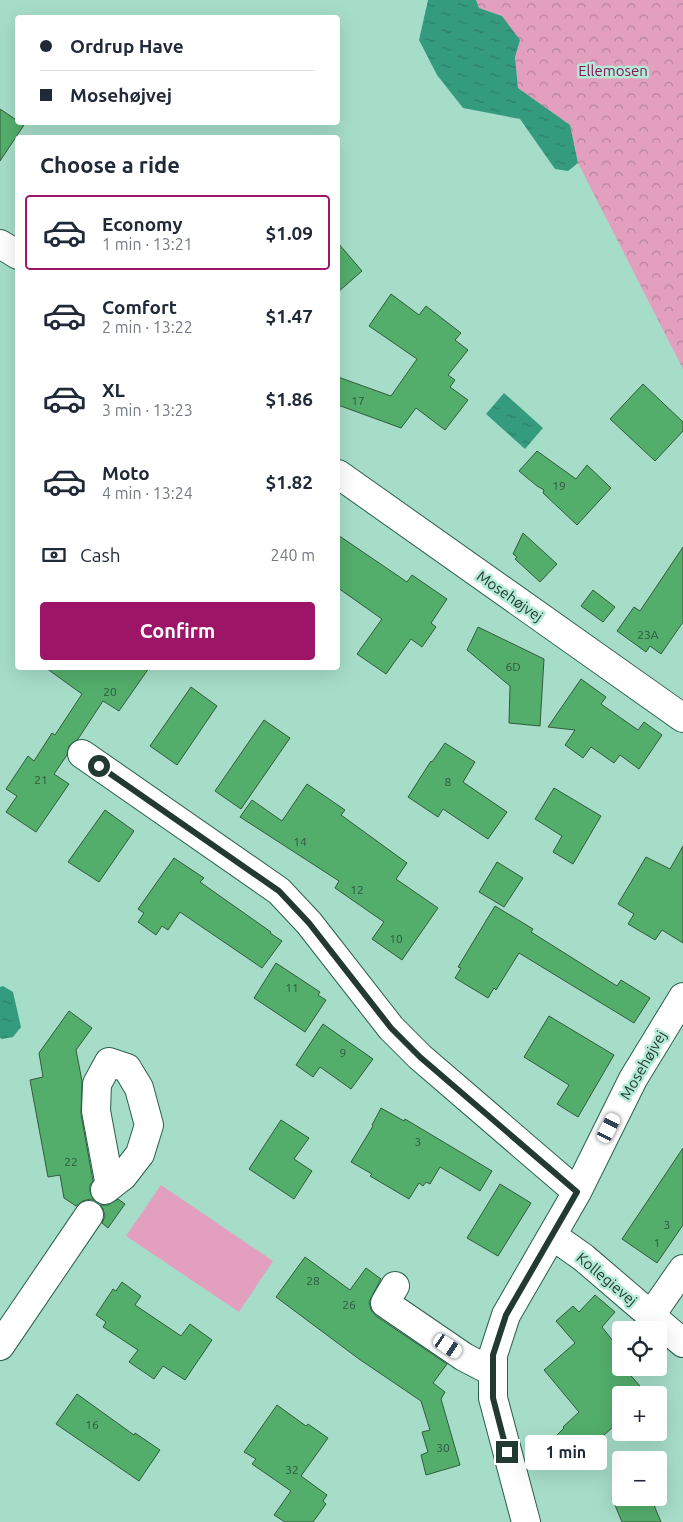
<!DOCTYPE html>
<meta charset="utf-8">
<style>
body{margin:0;font-family:Ubuntu,sans-serif;background:#f6f6f7;color:#1f2937;height:100vh;display:flex;flex-direction:column;font-size:19px;white-space:nowrap}
*{box-sizing:border-box;margin:0}
p{font-size:16px;color:#747a83}
.icon{flex:none;width:28px;height:28px;fill:none;stroke:currentColor;stroke-width:2;stroke-linecap:round;stroke-linejoin:round}
.map{position:relative;flex:1;overflow:hidden}
.details{position:absolute;left:15px;top:135px;width:325px;height:535px;display:flex;flex-direction:column;background:#fff;border-radius:5px;box-shadow:0 5px 20px #0002}
.details>*{flex:none}
.banner{position:absolute;left:15px;top:15px;width:325px;height:110px;border-radius:5px;box-shadow:0 5px 20px #0002;display:grid;align-content:center;height:110px;padding:0 25px;background:#fff}
.controls{position:absolute;left:612px;top:1321px;display:grid;gap:10px}
.controls a{display:grid;place-items:center;width:55px;height:55px;border-radius:5px;background:#fff;box-shadow:0 5px 20px #0002;font-size:25px}
.end{position:absolute;width:22px;height:22px;margin:-11px;border:6px solid #233a32;background:#fff;box-shadow:0 0 0 2px #fff}
.from{border-radius:50%}
.bubble{position:absolute;height:35px;border-radius:5px;background:#fff;box-shadow:0 5px 20px #0002;font-size:16px;font-weight:700;line-height:35px;text-align:center}
.car{position:absolute;width:15px;height:30px;margin:-15px -8px;border-radius:6px;box-shadow:0 0 4px 1px #0007;background:linear-gradient(#fff 24%,#345 0 40%,#fff 0 76%,#345 0 86%,#fff 0)}
.banner b{display:flex;align-items:center;gap:18px;height:48px;font-size:19px}
.banner b+b{border-top:1px solid #e0e1e3}
.banner i{width:12px;height:12px;background:#1f2937}
ul{padding:0;list-style:none}
li{display:flex;align-items:center;gap:15px;height:75px;margin:0 10px 8px;padding:0 15px;border:2px solid transparent;border-radius:5px}
li div{flex:1}
li b{display:block;font-size:19px}
li em{font-style:normal;font-weight:700}
li.current{border-color:#9c1567}
li>.icon{width:45px;height:45px;stroke-width:1.5}
h2{padding:0 25px;font-size:22px;line-height:60px}
.pay{display:flex;align-items:center;gap:12px;height:55px;padding:0 25px;font-size:19px}
.pay p{margin-inline-start:auto}
.action{display:flex;gap:10px;margin-top:auto;padding:10px 25px}
.action a{flex:1;height:58px;border-radius:5px;background:#9c1567;color:#fff;font-size:20px;font-weight:700;line-height:58px;text-align:center}
.map>svg:first-child{display:block}
.forest{fill:url(#forest-crowns)}
.pitch{fill:#e2a0be}
.water{fill:url(#water-ripples)}
.building{fill:#53ae6b;stroke:#355a3d}
.lines{fill:none;stroke-linecap:round;stroke-linejoin:round}
.minor-casing{stroke:#2b5f4f;stroke-width:30}
.minor{stroke:#fff;stroke-width:28}
.route{stroke:#233a32;stroke-width:6}
.labels{text-anchor:middle;dominant-baseline:central;stroke-width:5;stroke-linejoin:round;paint-order:stroke}
.number-label{font-size:12px;fill:#2f5740}
.park-label{font-size:15px;fill:#881459;stroke:#b3ead6}
.street-label{font-size:15px;fill:#233a32;stroke:#b3ead6}
</style>
<div class="map">
<svg width="683" height="1522" viewBox="0 0 683 1522">
<defs>
<pattern id="forest-crowns" width="20" height="18" patternUnits="userSpaceOnUse" patternTransform="scale(1.25)"><rect width="20" height="18" fill="#e2a0be"/><path d="M2 6a3 3 0 1 1 6 0M12 15a3 3 0 1 1 6 0" fill="none" stroke="#b7839b"/></pattern>
<pattern id="water-ripples" width="26" height="14" patternUnits="userSpaceOnUse" patternTransform="scale(1.25)"><rect width="26" height="14" fill="#349b7e"/><path d="M2 4q2-2 4 0t4 0M15 11q2-2 4 0t4 0" fill="none" stroke="#2c7f68"/></pattern>
</defs>
<rect width="100%" height="100%" fill="#a6ddc9"/>
<path class="forest" d="M476,0H683V369L578,163L570,125L518,88L515,56L502,16L479,8Z"/>
<path class="pitch" d="M161,1185L273,1261L239,1312L126,1236Z"/>
<path class="water" d="M428,0H476L479,8L502,16L520,40L515,57L518,88L570,125L578,163L568,171L555,169L520,119L463,108L437,75L419,40Z
M504,393L543,428L525,449L486,414Z
M3,986L13,992L21,1027L13,1037L2,1039L0,1038V987Z"/>
<path class="building" d="M0,109L18,121V122L24,125L0,161Z
M338,243L362,271L338,292Z
M391,294L419,315L426,306L461,333L455,340L468,350L448,375L455,380L450,387L468,400L445,430L416,408L401,428L338,405V377L391,396L417,359L369,326Z
M643,384L683,422V431L655,461L610,419Z
M537,451L576,479L587,465L611,488L577,525L543,493L544,490L537,486L519,471Z
M523,533L557,564L540,582L515,559L517,557L513,554Z
M338,535L407,582L412,575L447,599L431,623L436,627L422,647L411,639L386,674L357,654L382,619L338,588Z
M683,547V622L661,654L650,646L646,652L617,631L634,607L640,611Z
M593,590L615,607L603,622L581,606Z
M478,627L544,659L540,726L509,723L510,686L467,650Z
M46,668H149L119,711L103,701L78,739L69,746L67,755L54,774L69,784L36,832L6,812L17,796L6,789L28,756L34,761L52,733L55,735L82,694Z
M581,679L606,697L601,704L638,730L644,722L662,735L639,769L620,755L614,763L591,747L583,758L565,745L575,730L548,727Z
M191,687L217,706L177,765L150,746Z
M264,720L290,738L241,809L215,791Z
M445,743L475,762L463,782L507,812L488,839L443,809L438,817L408,797L431,761L432,762Z
M307,784L345,810L341,815L407,863L396,879L438,908L402,960L372,939L384,922L335,888L339,881L240,817L252,800L282,821Z
M554,788L601,816L573,864L553,852L562,836L535,819Z
M105,810L134,831L99,882L68,862Z
M683,846V943L662,930L655,940L628,924L634,914L618,904L646,857L670,869Z
M174,858L204,878L200,882L271,932L270,933L282,941L262,968L180,912L168,930L162,926L156,935L138,922L144,913L138,909Z
M497,862L523,878L504,907L479,892Z
M495,906L533,929L531,932L617,986L621,980L650,998L634,1023L519,953L496,990L494,988L488,998L455,978L461,968L458,967Z
M276,963L320,992L318,995L326,1000L305,1032L254,998Z
M69,1011L92,1028L76,1050L82,1081L81,1114L93,1181L90,1185V1192L94,1201L90,1199L83,1201L76,1206L64,1198L60,1175L48,1177L30,1080L43,1077L39,1053Z
M549,1016L614,1055L578,1117L557,1104L569,1085L524,1057Z
M323,1024L373,1059L351,1089L320,1067L313,1077L296,1065Z
M381,1108L404,1121L405,1119L492,1171L480,1191L440,1167L430,1184L426,1182L423,1186L419,1183L409,1199L370,1176L372,1174L351,1162L373,1126L372,1125Z
M281,1120L309,1138L294,1159L312,1171L294,1199L249,1169Z
M683,1148V1225L657,1263L622,1239Z
M500,1184L531,1203L498,1256L467,1238Z
M118,1199L125,1204L108,1228L102,1223L105,1216L103,1209L100,1205H108Z
M305,1257L350,1290L366,1268L381,1279L369,1302L371,1310L376,1316L447,1364L433,1383L445,1392L441,1399L460,1465L426,1475L421,1455L428,1452L422,1432L430,1430L421,1401L359,1359L276,1297Z
M122,1282L141,1296L135,1305L181,1336L190,1324L212,1340L185,1380L163,1366L154,1379L129,1362L138,1350L103,1327L106,1322L96,1315L113,1289L116,1291Z
M595,1295L615,1312L602,1327L620,1350L614,1356L621,1364V1368H624L648,1395H621V1420L577,1459L556,1436L564,1428L563,1427L579,1412L544,1370L575,1343L556,1321L573,1306L579,1312Z
M77,1394L134,1435L135,1433L160,1450L139,1481L56,1424Z
M277,1405L306,1426L308,1424L328,1438L301,1476L327,1495L323,1501L326,1504L313,1522H285L274,1515L291,1491L252,1464L256,1459L244,1452Z
M612,1498H651L661,1522H622Z"/>
<g class="lines">
<g class="minor-casing">
<path id="minor" d="M0,244L18,255
M338,474L683,718
M82,754L279,891L309,923L391,1028L420,1057L577,1192
M105,1190L123,1176L140,1154L149,1125L139,1088L127,1068L109,1062L97,1084L96,1111L110,1186
M553,1236L584,1258L683,1343
M395,1286L385,1303L464,1357L493,1372
M651,1315L683,1269
M0,1346L89,1215
M526,1522L493,1398V1355L506,1315L577,1192L633,1079L683,997"/>
</g>
<use href="#minor" class="minor"/>
</g>
<g class="lines">
<path class="route" d="M99,766L279,891L309,923L391,1028L420,1057L577,1192L506,1315L493,1355V1398L507,1452"/>
</g>
<g class="labels">
<g class="number-label">
<text x="358" y="400">17</text>
<text x="559" y="485">19</text>
<text x="648" y="634">23A</text>
<text x="513" y="666">6D</text>
<text x="110" y="691">20</text>
<text x="41" y="779">21</text>
<text x="448" y="781">8</text>
<text x="300" y="841">14</text>
<text x="357" y="889">12</text>
<text x="396" y="938">10</text>
<text x="292" y="987">11</text>
<text x="343" y="1052">9</text>
<text x="418" y="1141">3</text>
<text x="71" y="1161">22</text>
<text x="667" y="1224">3</text>
<text x="657" y="1242">1</text>
<text x="313" y="1280">28</text>
<text x="349" y="1304">26</text>
<text x="92" y="1424">16</text>
<text x="443" y="1447">30</text>
<text x="292" y="1469">32</text>
</g>
<g class="park-label">
<text x="613" y="70">Ellemosen</text>
</g>
<g class="street-label">
<text transform="translate(510 596) rotate(35)">Mosehøjvej</text>
<text transform="translate(643 1065) rotate(-60)">Mosehøjvej</text>
<text transform="translate(607 1279) rotate(40)">Kollegievej</text>
</g>
</g>
</svg>
<div class="controls">
<a><svg class="icon" aria-label="locate" viewBox="0 0 24 24"><circle cx="12" cy="12" r="6"/><path d="M12 2v4M12 18v4M2 12h4M18 12h4"/></svg></a>
<a>+</a>
<a>−</a>
</div>
<i class="end from" style="left:99px;top:766px"></i>
<i class="end" style="left:507px;top:1452px"></i>
<div class="bubble" style="left:525px;top:1435px;width:82px">1 min</div>
<i class="car" style="left:609px;top:1128px;rotate:27deg"></i>
<i class="car" style="left:448px;top:1346px;rotate:124deg"></i>
<div class="banner">
<b><i class="from"></i>Ordrup Have</b>
<b><i></i>Mosehøjvej</b>
</div>
<section class="details">
<h2>Choose a ride</h2>
<ul>
<li class="current"><svg class="icon" aria-label="car" viewBox="0 0 24 24"><path d="M5 17H2v-5l4-1 3-4h7l3 4 3 1v5h-3M9 17h6M6 11h13"/><circle cx="7" cy="17" r="2"/><circle cx="17" cy="17" r="2"/></svg><div><b>Economy</b><p>1 min · 13:21</p></div><em>$1.09</em></li>
<li><svg class="icon" aria-label="car" viewBox="0 0 24 24"><path d="M5 17H2v-5l4-1 3-4h7l3 4 3 1v5h-3M9 17h6M6 11h13"/><circle cx="7" cy="17" r="2"/><circle cx="17" cy="17" r="2"/></svg><div><b>Comfort</b><p>2 min · 13:22</p></div><em>$1.47</em></li>
<li><svg class="icon" aria-label="car" viewBox="0 0 24 24"><path d="M5 17H2v-5l4-1 3-4h7l3 4 3 1v5h-3M9 17h6M6 11h13"/><circle cx="7" cy="17" r="2"/><circle cx="17" cy="17" r="2"/></svg><div><b>XL</b><p>3 min · 13:23</p></div><em>$1.86</em></li>
<li><svg class="icon" aria-label="car" viewBox="0 0 24 24"><path d="M5 17H2v-5l4-1 3-4h7l3 4 3 1v5h-3M9 17h6M6 11h13"/><circle cx="7" cy="17" r="2"/><circle cx="17" cy="17" r="2"/></svg><div><b>Moto</b><p>4 min · 13:24</p></div><em>$1.82</em></li>
</ul>
<div class="pay"><svg class="icon" aria-label="cash" viewBox="0 0 24 24"><path d="M3 7h18v10H3z"/><circle cx="12" cy="12" r="2"/></svg>Cash<p>240 m</p></div>
<div class="action"><a>Confirm</a></div>
</section>
</div>
